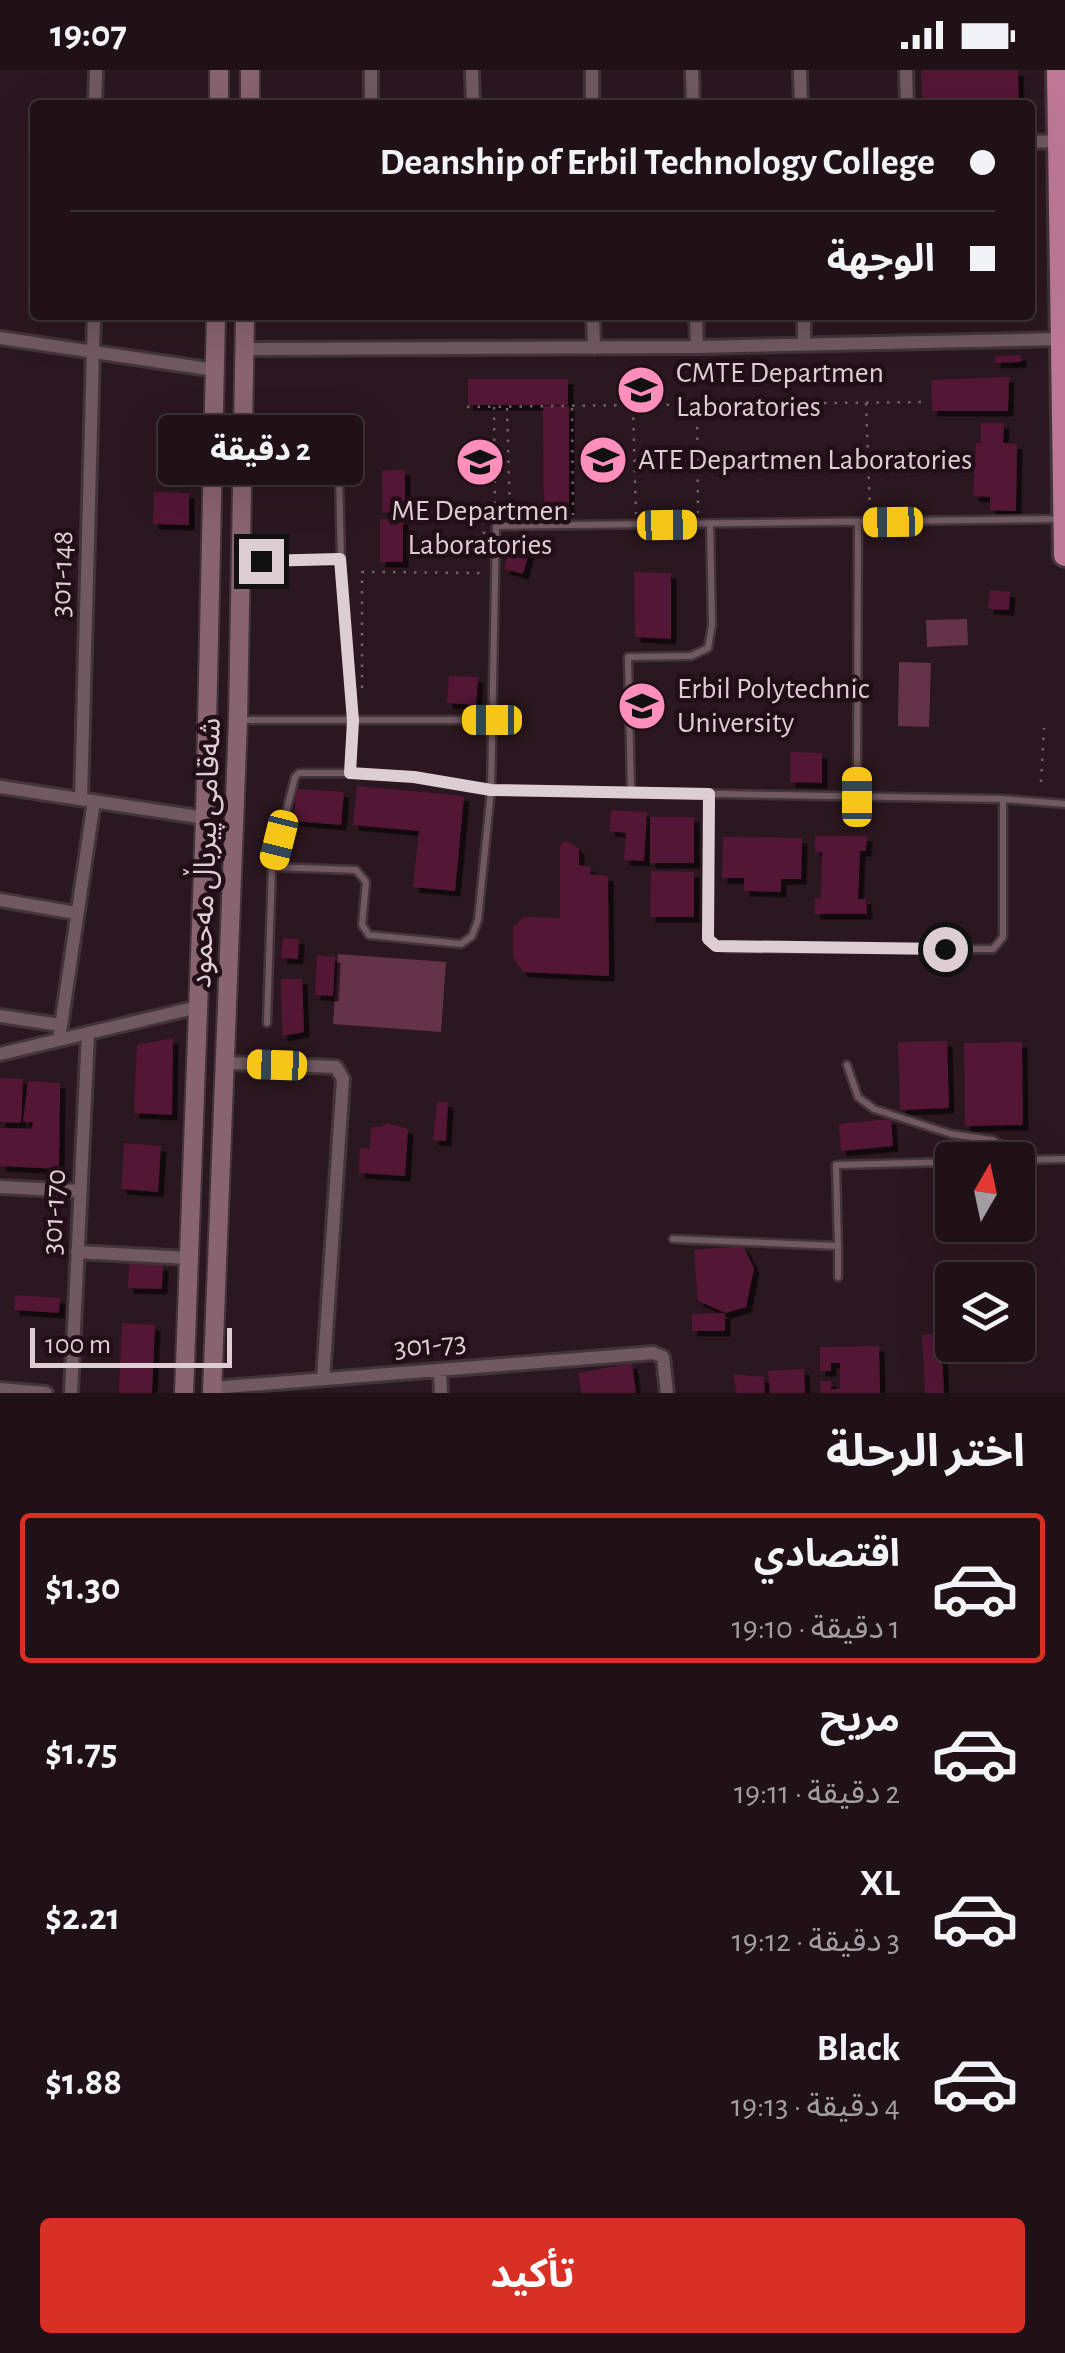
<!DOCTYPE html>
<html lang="ar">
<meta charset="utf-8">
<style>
body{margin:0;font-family:"Alegreya Sans","Noto Sans Arabic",sans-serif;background:#2d1f24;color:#f1f3f6;direction:rtl;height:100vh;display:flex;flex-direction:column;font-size:38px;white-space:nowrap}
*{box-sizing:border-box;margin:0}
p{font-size:32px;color:#a29da1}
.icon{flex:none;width:55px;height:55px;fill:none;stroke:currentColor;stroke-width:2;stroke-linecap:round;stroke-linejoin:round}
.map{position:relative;height:1323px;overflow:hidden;direction:ltr}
.details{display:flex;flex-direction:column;background:#201117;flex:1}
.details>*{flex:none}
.top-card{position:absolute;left:30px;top:30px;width:1005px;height:220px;border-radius:10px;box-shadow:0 10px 40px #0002,0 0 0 2px #3d3136;direction:rtl;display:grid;align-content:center;height:220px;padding:0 40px;background:#201117}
.needle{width:65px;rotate:9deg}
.controls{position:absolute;left:935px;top:1072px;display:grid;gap:20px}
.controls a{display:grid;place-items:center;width:100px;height:100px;border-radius:10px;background:#201117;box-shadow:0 10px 40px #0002,0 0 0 2px #3d3136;font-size:50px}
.scale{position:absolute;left:30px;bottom:25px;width:202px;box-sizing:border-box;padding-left:10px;border:5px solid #dcced3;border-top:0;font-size:28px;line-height:35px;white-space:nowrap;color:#dcced3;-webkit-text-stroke:8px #210e16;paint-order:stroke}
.end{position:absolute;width:45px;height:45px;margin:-22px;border:12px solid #dcced3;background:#111;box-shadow:0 0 0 5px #111}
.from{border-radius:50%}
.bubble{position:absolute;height:70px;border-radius:10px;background:#201117;box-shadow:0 10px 40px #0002,0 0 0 2px #3d3136;font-size:32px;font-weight:700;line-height:70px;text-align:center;direction:rtl}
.car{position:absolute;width:30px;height:60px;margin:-30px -15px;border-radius:12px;box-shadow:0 0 8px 2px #0007;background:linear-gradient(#f5c518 24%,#345 0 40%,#f5c518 0 76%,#345 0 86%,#f5c518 0)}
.top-card b{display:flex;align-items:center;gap:35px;height:95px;font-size:38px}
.top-card b+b{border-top:2px solid #3d3136}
.top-card i{width:25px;height:25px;background:#f1f3f6}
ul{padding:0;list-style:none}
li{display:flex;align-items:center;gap:30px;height:150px;margin:0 20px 15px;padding:0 20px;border:5px solid transparent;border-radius:10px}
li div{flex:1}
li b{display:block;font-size:38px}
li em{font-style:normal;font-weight:700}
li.on{border-color:#d93025}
li>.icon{width:90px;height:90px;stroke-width:1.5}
h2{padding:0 40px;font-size:45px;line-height:120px}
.primary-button{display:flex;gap:20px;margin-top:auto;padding:20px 40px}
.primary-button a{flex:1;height:115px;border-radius:10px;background:#d93025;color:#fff;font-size:40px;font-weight:700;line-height:115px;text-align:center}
.status{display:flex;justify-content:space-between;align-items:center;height:70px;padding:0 50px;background:#201117;direction:ltr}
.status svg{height:28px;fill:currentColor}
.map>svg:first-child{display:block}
.green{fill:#653348}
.building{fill:#531834;filter:url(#shadow)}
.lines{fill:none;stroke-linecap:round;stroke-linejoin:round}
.lane-casing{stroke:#423439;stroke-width:11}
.street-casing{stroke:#423439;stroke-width:18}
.secondary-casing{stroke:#423439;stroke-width:22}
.highway-casing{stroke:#423439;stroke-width:28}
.path{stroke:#746269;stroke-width:2.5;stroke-dasharray:2.5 8;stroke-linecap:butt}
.lane{stroke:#715961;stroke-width:6}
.street{stroke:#715961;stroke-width:12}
.secondary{stroke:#886370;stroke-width:18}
.highway{stroke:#bd7994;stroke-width:22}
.route{stroke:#dcced3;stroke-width:12}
.labels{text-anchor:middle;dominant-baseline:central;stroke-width:9;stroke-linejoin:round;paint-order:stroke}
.poi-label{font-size:30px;fill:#dcced3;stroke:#210e16;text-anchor:start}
.street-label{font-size:30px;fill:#dcced3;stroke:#210e16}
</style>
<div class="status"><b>19:07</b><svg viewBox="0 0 49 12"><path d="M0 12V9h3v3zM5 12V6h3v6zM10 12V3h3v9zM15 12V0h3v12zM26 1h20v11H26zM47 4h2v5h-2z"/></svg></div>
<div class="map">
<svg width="1065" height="1323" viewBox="0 0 1065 1323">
<defs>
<filter id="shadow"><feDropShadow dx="5.5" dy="5.5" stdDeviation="0" flood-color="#0009"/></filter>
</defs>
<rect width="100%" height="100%" fill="#2b171f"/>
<path class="green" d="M967,549L968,575L927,577L926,550Z
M899,592L931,593L929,657L898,656Z
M338,884L446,892L441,962L333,954Z"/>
<path class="building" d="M921,0H1018L1019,35H922Z
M1021,285V292L995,293V286Z
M1009,307L1008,341H932L931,310Z
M468,309H568V335H468Z
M543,336H569V441L544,442Z
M981,353H1004L1003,373L1017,374L1016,441L990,440V427L973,426L976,373H981Z
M382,400H405V443L382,442Z
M154,422L189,423V455L153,454Z
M380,449H403V492H380Z
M510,478L529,483L523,504L504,499Z
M634,502L671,503V569L635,567Z
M990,520L1010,522L1009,540L988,539Z
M449,606L478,607L476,635L447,633Z
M790,682L822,683V713L790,712Z
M357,716L464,726L455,821L413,817L419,761L353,755Z
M296,719L344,722L341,755L294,751Z
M611,740L647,742L644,791L624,790L626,763L609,761Z
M650,747H694V793H650Z
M815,766H867L866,781H860L858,829H866L867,844H815V828H821L822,782H815Z
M723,767L802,768L801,809H781V822L744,821V808H722Z
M567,771L579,779V795L591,797L590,804L608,806L609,906L523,902L513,887V857L524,847L560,848V777L561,773Z
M651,801L694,802V847H650Z
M283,868L299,869L298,889L281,888Z
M317,885L335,887L333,926L315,925Z
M281,909H302L304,962L282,966Z
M173,968L172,1045L134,1043L137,975Z
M947,971L949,1038L900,1040L898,972Z
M1022,972L1023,1055L965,1056L964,973Z
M0,1008L23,1009L21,1053L0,1052Z
M28,1011L60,1013L59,1099L0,1096V1058L32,1059L33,1052H23Z
M437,1032H448L446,1071L433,1070Z
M891,1049L893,1076L841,1081L839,1054Z
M387,1053L408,1059L405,1106L359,1103L360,1078L370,1079L371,1057H381Z
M124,1073L161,1076L158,1122L121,1119Z
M743,1176L754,1198L746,1237L726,1243L698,1231L694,1180Z
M129,1194L163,1195L162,1219L128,1218Z
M15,1225L60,1228L59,1243L14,1240Z
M725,1243V1261H692V1244Z
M122,1253L155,1255L152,1323H119Z
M941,1263L944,1323H925L922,1265Z
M879,1276L880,1323H821L820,1311H831V1319H840V1293H831V1301H820V1277Z
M632,1293L636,1323H582L578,1303Z
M804,1299L805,1323H770L768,1301Z
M733,1304L764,1307L765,1323H737Z"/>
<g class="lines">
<g class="lane-casing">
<path id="lane" d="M341,489L353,651L350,703H299L295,707L272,797L356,800L366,812L362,855L369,865L461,874L472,866L478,850L491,720L496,456L1058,449
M245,491L341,489L338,366
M243,650H492
M350,703L414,707L491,720L1003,729L1065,734
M631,721L628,587L691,586L708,578L712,555L710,454
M709,724L708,869L716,876L729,878L993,879L1003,867V729
M857,727L858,452
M267,953L272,797
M847,995L858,1027L874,1039L951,1064L992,1070L1000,1074L1012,1090
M1018,1090L1065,1089
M673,1169L838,1176L836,1095L952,1092
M838,1207V1176"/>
</g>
<g class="street-casing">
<path id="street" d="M371,0V35
M472,0L473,35
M592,0V35
M692,0L693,35
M800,0L801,35
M906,0L907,35
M95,35L96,0
M1030,72L1059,71
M593,245L594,278
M696,245L697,277
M804,245V274
M0,268L215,300
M244,279L697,277L1062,269
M0,717L205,748
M81,729L94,245
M0,830L76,843
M0,946L60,955
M59,970L94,731
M0,984L198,937
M227,993L336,997L343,1009L323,1309
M0,1117L79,1121
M77,1182L188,1188
M440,1300L441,1323
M212,1318L653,1283L663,1287L667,1323
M0,1319L46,1323
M71,1323L88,963"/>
</g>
<g class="secondary-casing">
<path id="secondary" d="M219,35V0
M250,35V0
M184,1323L205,748L216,245
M212,1323L238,650L245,245"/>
</g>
<g class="highway-casing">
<path id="highway" d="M1058,0L1065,485"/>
</g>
<path class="path" d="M866,333L870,441
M697,336L698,443
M467,337L924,332
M494,337L495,445
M633,337L636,444
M507,338L510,445
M572,338L573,445
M869,394L926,391L974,394
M484,485V447H489
M362,618V502L483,503
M1041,712L1044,658"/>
<use href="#lane" class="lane"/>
<use href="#street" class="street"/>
<use href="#secondary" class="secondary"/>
<use href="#highway" class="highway"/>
</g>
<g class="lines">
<path class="route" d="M261,491L340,489L353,651L350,703L414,707L491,720L709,724L708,869L716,876L945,879"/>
</g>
<defs>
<g id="university-disc" transform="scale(2.5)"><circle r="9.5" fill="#fe8ebc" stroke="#210e16"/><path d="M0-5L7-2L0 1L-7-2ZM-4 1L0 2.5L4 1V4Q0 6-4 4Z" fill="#111"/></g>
</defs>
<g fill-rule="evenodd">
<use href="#university-disc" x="641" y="320"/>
<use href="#university-disc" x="603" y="390"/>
<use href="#university-disc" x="480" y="392"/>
<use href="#university-disc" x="642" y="636"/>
</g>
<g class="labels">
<g class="poi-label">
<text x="676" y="303">CMTE Departmen<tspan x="676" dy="34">Laboratories</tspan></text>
<text x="638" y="390">ATE Departmen Laboratories</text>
<text x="480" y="441" text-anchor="middle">ME Departmen<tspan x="480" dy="34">Laboratories</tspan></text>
<text x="677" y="619">Erbil Polytechnic<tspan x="677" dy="34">University</tspan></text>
</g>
<g class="street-label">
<text transform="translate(62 504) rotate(-88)">301-148</text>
<text transform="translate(206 783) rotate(-88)">شەقامی پیرباڵ مەحمود</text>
<text transform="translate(54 1142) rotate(-87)">301-170</text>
<text transform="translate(430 1275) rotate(-5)">301-73</text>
</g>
</g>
</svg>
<div class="controls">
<a><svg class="needle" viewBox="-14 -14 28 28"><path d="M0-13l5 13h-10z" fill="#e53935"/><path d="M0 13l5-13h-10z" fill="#a29da1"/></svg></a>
<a><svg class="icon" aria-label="layers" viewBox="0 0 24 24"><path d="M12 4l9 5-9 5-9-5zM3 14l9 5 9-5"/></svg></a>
</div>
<div class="scale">100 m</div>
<i class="end from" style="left:945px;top:879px"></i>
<i class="end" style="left:261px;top:491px"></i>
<div class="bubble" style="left:158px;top:345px;width:205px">2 دقيقة</div>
<i class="car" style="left:893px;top:452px;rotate:269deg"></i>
<i class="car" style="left:667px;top:455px;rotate:89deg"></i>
<i class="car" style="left:492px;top:650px;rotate:270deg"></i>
<i class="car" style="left:857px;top:727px;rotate:0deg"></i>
<i class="car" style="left:279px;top:770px;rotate:194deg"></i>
<i class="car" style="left:277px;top:995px;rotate:272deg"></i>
<div class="top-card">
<b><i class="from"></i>Deanship of Erbil Technology College</b>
<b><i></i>الوجهة</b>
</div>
</div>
<section class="details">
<h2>اختر الرحلة</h2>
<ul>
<li class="on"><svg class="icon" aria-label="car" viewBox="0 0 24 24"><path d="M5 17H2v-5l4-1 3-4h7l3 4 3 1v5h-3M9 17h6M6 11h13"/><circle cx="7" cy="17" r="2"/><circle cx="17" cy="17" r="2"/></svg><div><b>اقتصادي</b><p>1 دقيقة · 19:10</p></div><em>$1.30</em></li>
<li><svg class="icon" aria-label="car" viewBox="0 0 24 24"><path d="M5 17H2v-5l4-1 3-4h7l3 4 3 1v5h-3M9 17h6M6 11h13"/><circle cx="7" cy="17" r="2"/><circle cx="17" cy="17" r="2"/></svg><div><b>مريح</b><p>2 دقيقة · 19:11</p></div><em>$1.75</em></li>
<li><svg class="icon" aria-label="car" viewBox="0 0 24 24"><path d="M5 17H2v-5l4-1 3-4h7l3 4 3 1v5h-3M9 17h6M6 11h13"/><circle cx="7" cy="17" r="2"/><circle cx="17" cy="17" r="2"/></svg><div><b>XL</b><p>3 دقيقة · 19:12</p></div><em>$2.21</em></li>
<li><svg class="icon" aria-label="car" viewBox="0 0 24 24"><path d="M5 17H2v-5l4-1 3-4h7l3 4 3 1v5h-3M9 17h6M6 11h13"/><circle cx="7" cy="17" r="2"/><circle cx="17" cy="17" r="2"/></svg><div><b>Black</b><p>4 دقيقة · 19:13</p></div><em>$1.88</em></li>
</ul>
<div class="primary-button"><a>تأكيد</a></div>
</section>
